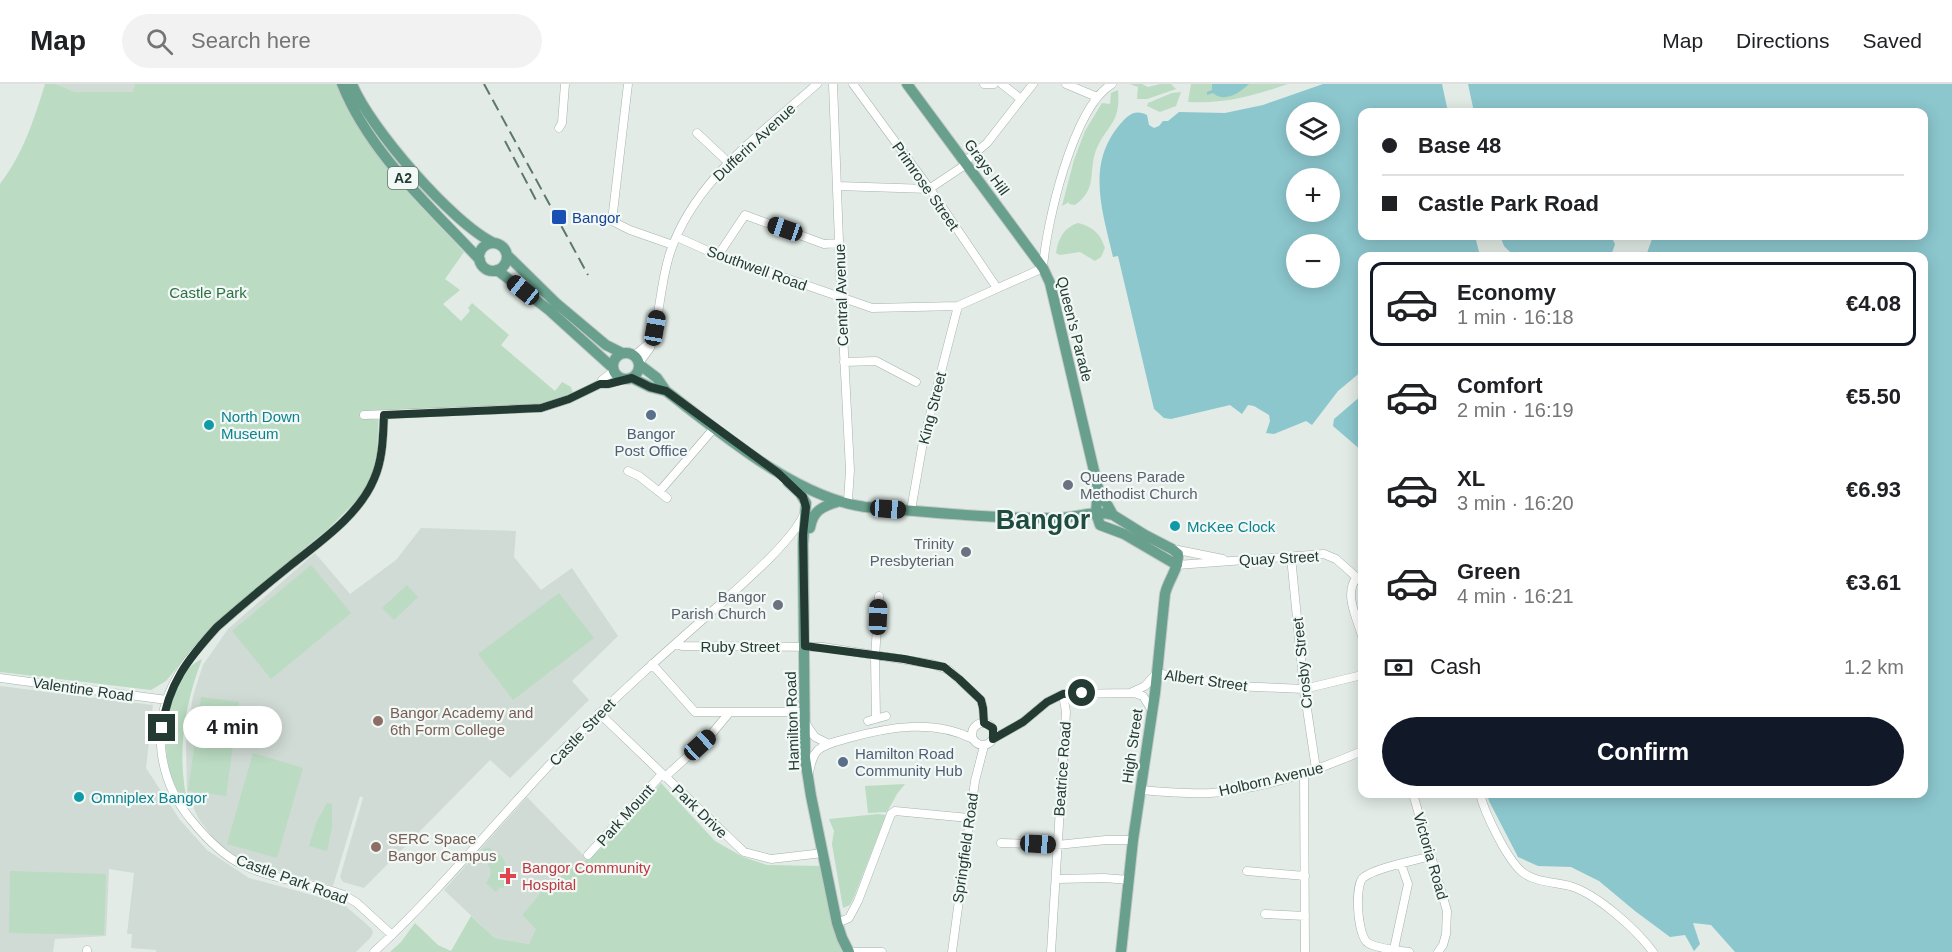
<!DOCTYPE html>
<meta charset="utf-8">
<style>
body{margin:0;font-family:Helvetica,sans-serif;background:#f2f2f2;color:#202124;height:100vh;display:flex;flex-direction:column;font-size:22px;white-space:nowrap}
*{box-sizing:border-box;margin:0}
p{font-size:20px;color:#757577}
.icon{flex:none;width:33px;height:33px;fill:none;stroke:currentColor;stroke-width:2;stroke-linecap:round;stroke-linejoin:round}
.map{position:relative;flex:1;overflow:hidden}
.details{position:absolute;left:1358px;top:168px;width:570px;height:546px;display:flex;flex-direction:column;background:#fff;border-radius:12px;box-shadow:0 3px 15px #0003}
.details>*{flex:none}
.banner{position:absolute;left:1358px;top:24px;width:570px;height:132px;border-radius:12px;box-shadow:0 3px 15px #0003;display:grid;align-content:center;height:132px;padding:0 24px;background:#fff}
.controls{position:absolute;left:1286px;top:18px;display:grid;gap:12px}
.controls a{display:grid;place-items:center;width:54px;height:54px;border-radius:50%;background:#fff;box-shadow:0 3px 15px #0003;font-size:30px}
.end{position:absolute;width:27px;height:27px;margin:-14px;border:8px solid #233b33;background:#fff;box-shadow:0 0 0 3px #fff}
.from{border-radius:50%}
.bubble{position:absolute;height:42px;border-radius:21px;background:#fff;box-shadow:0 3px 15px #0003;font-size:20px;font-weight:800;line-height:42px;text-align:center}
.car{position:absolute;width:18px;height:36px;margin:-18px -9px;border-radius:8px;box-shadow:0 0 4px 2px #0007;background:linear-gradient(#222 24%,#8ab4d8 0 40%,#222 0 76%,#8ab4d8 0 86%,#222 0)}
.banner b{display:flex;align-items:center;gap:21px;height:57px;font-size:22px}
.banner b+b{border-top:2px solid #e0e0e0}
.banner i{width:15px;height:15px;background:#202124}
ul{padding:10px 0 0;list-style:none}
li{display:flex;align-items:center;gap:18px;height:84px;margin:0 12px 9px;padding:0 12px;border:3px solid transparent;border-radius:12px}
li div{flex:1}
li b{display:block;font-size:22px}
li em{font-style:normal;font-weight:800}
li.current{border-color:#111827}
li>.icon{width:54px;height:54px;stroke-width:1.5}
.pay{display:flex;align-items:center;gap:15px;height:66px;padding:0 24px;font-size:22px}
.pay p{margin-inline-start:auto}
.action{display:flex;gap:12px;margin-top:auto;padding:12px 24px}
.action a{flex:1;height:69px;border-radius:36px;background:#111827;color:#fff;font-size:24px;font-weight:800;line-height:69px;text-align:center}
header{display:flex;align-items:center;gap:36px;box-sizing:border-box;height:84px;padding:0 30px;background:#fff;border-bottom:2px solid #e0e0e0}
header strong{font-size:28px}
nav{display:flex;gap:33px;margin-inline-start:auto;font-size:21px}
.search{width:420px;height:54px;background:#f2f2f2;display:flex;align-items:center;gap:15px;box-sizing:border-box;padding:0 21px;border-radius:33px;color:#757577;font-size:22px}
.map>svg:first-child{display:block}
.built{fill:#d0dbd5}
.green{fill:#bbdbc2}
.water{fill:#8cc7ce;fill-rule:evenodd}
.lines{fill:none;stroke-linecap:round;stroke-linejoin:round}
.minor-casing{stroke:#a5b3ad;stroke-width:9}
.major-casing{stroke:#c1c8c6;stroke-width:12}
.minor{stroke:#fff;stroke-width:8}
.major{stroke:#689f8d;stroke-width:10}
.rail{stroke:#5d776e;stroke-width:2;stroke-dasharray:12 6;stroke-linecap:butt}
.route{stroke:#233b33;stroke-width:8}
.transit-dot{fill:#1a4fb4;stroke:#f2f8f5;stroke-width:2}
.service-dot{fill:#5c6f8a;stroke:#f2f8f5;stroke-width:2}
.culture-dot{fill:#0f9aa8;stroke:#f2f8f5;stroke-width:2}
.worship-dot{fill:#6b7280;stroke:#f2f8f5;stroke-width:2}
.education-dot{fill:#8d6e63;stroke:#f2f8f5;stroke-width:2}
.health-dot{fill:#e0444e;stroke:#f2f8f5;stroke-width:2}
.labels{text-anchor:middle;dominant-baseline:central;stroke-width:4.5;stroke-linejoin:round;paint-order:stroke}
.shield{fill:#f2f8f5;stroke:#61746d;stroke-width:1.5}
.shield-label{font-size:14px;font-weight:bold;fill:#233b33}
.street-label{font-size:15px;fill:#233b33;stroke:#f2f8f5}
.transit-label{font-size:15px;fill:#164399;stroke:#f2f8f5;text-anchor:start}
.park-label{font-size:15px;fill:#2f7044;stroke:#f2f8f5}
.culture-label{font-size:15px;fill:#0d838f;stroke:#f2f8f5;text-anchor:start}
.service-label{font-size:15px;fill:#4e5e75;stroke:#f2f8f5}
.worship-label{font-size:15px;fill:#5b616d;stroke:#f2f8f5;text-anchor:end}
.education-label{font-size:15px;fill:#785e54;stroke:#f2f8f5;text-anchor:start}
.health-label{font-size:15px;fill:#be3a42;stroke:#f2f8f5;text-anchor:start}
.town-label{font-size:27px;font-weight:bold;fill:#204c3f;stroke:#f2f8f5}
</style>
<header>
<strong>Map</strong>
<div class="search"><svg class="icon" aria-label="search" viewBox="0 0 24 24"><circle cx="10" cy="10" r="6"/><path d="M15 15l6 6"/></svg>Search here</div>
<nav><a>Map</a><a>Directions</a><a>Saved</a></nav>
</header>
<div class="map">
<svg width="1952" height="868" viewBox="0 0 1952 868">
<rect width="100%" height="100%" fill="#e2ebe6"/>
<path class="built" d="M56,0H135L134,8H75Z
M421,444L516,447L514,473L541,506L572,484L618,552L572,597L589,616L510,694L490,676L364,804L343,798L340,793L363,714L360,712L333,802L242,776L217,759L198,734L187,708L186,658L193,612L203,581L228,545L315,469L350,510L396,476Z
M0,602L153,621L146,684L180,736L207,766L249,794L342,819L371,844L373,848L371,853L356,868H156V866L131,864L132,850H127L134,789L109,785L106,852L55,855L53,868H0Z
M527,713L587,775L548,800L522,831L537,845L529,860L495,854L444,806Z"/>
<path class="green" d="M45,0H56L75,8H133L135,0H338L382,77L422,124L464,168L445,195L460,206L443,220L461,237L470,227L468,224L472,219L509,251L501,261L555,307L562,298L571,303L573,309L538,321L379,326L377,368L372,391L359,414L328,445L248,511L203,552L166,597L151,606L0,588V100C23,70 34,36 45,0Z
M1130,0H1142L1148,3L1160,0H1171L1176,5L1147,15H1137L1138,3Z
M1191,0H1288C1253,12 1225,20 1188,18Z
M1118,6C1121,40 1107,40 1096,66C1088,88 1098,105 1075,121L1069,120V118L1062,122L1074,76L1085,47L1102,19L1110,20L1111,9Z
M1181,8L1176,22L1160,28L1147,22L1148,19L1172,9Z
M1078,139C1093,143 1100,149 1105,164L1101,173L1095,177L1080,168L1060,171L1056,169C1058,155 1064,143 1078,139Z
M311,481L351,529L271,595L232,547Z
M407,501L418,513L394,536L382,524Z
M559,509L594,554L513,616L478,570Z
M202,575C183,625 176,674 189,726C182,714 174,702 170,688C160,655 167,591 202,575Z
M201,613L239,618L226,712L188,707Z
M253,669L303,684L277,774L227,760Z
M661,699L715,757L743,773L767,781L821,782L843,868H390L401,858L415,839L438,861L451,867L471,832L495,854L529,860L536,845L522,831L548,800L592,772L619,748Z
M905,700L897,710L887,728L868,729L865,702Z
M327,719L332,720V743L327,767L309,762L316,739Z
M878,730L886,731L854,813L850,821L843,824L832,760L834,747L829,735Z
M489,764C510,774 507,784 504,804L500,803L496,808L486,799C495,788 490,780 479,774L478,770L483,765Z
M10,787L106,790L104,851L9,849Z"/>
<path class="water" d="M1212,0H1249C1239,9 1225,19 1213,9L1207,11V8L1212,6Z
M1323,0H1442L1448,28H1362V152H1475L1480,172H1362V287L1338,307L1312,341L1306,337L1274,350L1266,349L1270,337L1269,331L1254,322L1248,321L1242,330L1230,321L1171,335L1164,334L1154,325L1118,172L1113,173C1102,125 1085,78 1123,37C1131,29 1136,26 1147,31L1149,41L1154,44L1159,42L1163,37H1168L1179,28L1225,29L1263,21ZM1329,28V62H1296V28ZM1296,94H1329V128H1296ZM1329,160V194H1296V160Z
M1468,0H1952V868H1735L1711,841L1693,839L1700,860L1694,867L1685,851L1670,853L1635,827L1599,797L1571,783L1538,782L1518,773L1489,717L1487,710H1923V172H1646L1653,152H1923V28H1474Z
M1500,152H1611L1615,160L1611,172L1605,170L1604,172H1514L1504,162Z
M1362,311V367L1333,342L1334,335Z"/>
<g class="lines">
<g class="minor-casing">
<path id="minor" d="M628,0L612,137L630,146L673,161
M833,0L841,210L850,386L848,416L845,420
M853,0L932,108L997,204
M984,0H994
M1002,0L1021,15
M1066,0L1097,13
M559,44L562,39L565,0
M697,49L729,79
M837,102L929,105L962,83L969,74L987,59L1033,0
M677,153L708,167L872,224L958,222L1043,184C1046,140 1073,23 1112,0
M719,170L745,131L824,160L839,159
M635,271L648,260
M844,278L876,277L916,298
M639,279L650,264L653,255C660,227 661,196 670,169C694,96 762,49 817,0
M600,300L602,296L614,287
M364,331L541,324L569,315L600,300H608L625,295
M384,331C383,352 383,375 374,395C359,431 321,457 291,481C266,501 241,522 217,543C202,560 185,577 175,597C150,643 159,698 192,737C206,754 223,772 243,781C275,796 311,799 344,811L357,819L392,851
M628,387L639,392L667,414
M659,408L715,343
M911,426L923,358L958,222
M1173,465L1223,475
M1291,473L1304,605L1316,685
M1177,481L1324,470L1336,475L1362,498
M1356,494C1344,511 1357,534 1362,552
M676,560L682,562L823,563L932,580L949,586L981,616L983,624L984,639
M652,580L695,628H805
M1156,589L1234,602L1304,605L1362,591
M0,594L167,616
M1130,609L1145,602L1155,591
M599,629L744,768L771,775L823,769
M876,634L875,574L879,512
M868,637L886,632
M972 650a11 11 0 1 1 22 0a11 11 0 1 1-22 0Z
M806,640L815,653L829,660
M993,655L1023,638L1047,618L1063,610L1134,609L1143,612L1151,625
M809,688C811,680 812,672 818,666C827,659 838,657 849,654C889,643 934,635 973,655
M1304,689L1305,868
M665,693L709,653L729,629
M1141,706C1164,708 1187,710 1210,709C1262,705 1314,688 1362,667
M1413,710L1447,827L1446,850L1443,861L1438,868
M1480,710C1485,730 1506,773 1521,787C1533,798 1554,798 1570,802C1597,810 1636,845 1653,868
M1001,759L1057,761L1106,756H1133
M588,771L662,690
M1247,787L1305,792
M1056,795L1104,794L1129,796
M1265,830L1305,832
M837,839L849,834L858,817L891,730L895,727L969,734
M1394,865L1408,800L1401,780
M87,868V866
M374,868C445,802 506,725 573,656C619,609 668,566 717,523C739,503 794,456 804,430
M855,868H882
M952,868L975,697L984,662
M1051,868L1066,628L1063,610
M1409,868C1397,866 1378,865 1368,859C1357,852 1354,799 1364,793C1378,783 1414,777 1431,772"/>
</g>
<g class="major-casing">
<path id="major" d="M342,0C370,70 430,122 480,176
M352,0C369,43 453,140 494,159
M907,0L1043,184L1050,199L1098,404L1113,431L1145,451L1172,465L1178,470C1179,485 1168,496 1165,510L1155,609L1133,756L1121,868
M479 173a14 14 0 1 1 28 0a14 14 0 1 1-28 0Z
M507,171L556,219L606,261L622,269
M497,186L549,226L613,284
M613 282a13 13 0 1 1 26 0a13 13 0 1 1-26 0Z
M640,281L657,294L666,307C721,349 795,413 865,423C929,428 994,435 1059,434C1077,434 1096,425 1113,431
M632,294L650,303L666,307
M788,398L800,409L806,419L803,460L805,674L811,712L837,839L842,854L849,868
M1098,404L1096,429L1100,441L1124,450L1177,481
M810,444C813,427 821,423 837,418"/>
</g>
<use href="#minor" class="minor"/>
<use href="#major" class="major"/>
<path class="rail" d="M484,0L588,191
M505,57L537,118"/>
</g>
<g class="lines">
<path class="route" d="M162,644C168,600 188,575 217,543C241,522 266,501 291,481C321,457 359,431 374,395C383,375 383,352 384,331L541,324L569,315L600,300H608L632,294L650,303L666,307L778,389L803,413L806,423L803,451L805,562L904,575L944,583L959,595L981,616L983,624L984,639L993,644V655L1023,638L1047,618L1063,610L1082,609"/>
</g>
<rect class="transit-dot" x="551" y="125" width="16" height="16" rx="3"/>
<g class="service-dot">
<circle cx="651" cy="331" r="6"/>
<circle cx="843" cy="678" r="6"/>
</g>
<g class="culture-dot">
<circle cx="209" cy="341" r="6"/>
<circle cx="1175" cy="442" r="6"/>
<circle cx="79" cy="713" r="6"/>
</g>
<g class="worship-dot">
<circle cx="1068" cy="401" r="6"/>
<circle cx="966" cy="468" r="6"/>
<circle cx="778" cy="521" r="6"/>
</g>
<g class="education-dot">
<circle cx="378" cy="637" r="6"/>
<circle cx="376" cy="763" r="6"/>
</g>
<path class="health-dot" d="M505 783h6v6h6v6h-6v6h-6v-6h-6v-6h6z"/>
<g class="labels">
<rect class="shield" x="388" y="83" width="30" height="22" rx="4.5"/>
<g class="shield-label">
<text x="403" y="94">A2</text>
</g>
<g class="street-label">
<text transform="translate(754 58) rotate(-43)">Dufferin Avenue</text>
<text transform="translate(987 83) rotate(54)">Grays Hill</text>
<text transform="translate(926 102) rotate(55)">Primrose Street</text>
<text transform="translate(757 184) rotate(20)">Southwell Road</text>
<text transform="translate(841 211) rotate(-92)">Central Avenue</text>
<text transform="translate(1075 245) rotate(76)">Queen's Parade</text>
<text transform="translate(932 324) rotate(-76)">King Street</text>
<text transform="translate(1279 474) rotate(-3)">Quay Street</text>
<text x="740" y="562">Ruby Street</text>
<text transform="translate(1302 579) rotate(-96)">Crosby Street</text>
<text transform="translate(1206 596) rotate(8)">Albert Street</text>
<text transform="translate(83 605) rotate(8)">Valentine Road</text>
<text transform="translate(792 637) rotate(-92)">Hamilton Road</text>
<text transform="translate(582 648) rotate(-46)">Castle Street</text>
<text transform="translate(1132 662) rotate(-82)">High Street</text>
<text transform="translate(1062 685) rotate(-86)">Beatrice Road</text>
<text transform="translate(1271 695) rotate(-13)">Holborn Avenue</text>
<text transform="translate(700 727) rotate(44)">Park Drive</text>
<text transform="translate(625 731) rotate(-48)">Park Mount</text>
<text transform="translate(965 764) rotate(-82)">Springfield Road</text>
<text transform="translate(1431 772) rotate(74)">Victoria Road</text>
<text transform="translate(292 795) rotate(20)">Castle Park Road</text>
</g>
<g class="transit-label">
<text x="572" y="133">Bangor</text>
</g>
<g class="park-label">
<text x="208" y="208">Castle Park</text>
</g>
<g class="culture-label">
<text x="221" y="332">North Down<tspan x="221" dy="17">Museum</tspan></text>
<text x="1187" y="442">McKee Clock</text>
<text x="91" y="713">Omniplex Bangor</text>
</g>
<g class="service-label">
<text x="651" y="349">Bangor<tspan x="651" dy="17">Post Office</tspan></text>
<text x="855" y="669" text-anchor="start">Hamilton Road<tspan x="855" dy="17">Community Hub</tspan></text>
</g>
<g class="worship-label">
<text x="1080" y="392" text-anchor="start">Queens Parade<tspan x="1080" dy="17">Methodist Church</tspan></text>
<text x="954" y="459">Trinity<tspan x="954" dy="17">Presbyterian</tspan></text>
<text x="766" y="512">Bangor<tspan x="766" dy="17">Parish Church</tspan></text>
</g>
<g class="education-label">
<text x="390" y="628">Bangor Academy and<tspan x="390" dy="17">6th Form College</tspan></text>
<text x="388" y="754">SERC Space<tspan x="388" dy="17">Bangor Campus</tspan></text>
</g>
<g class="health-label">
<text x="522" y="783">Bangor Community<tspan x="522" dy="17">Hospital</tspan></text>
</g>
<g class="town-label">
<text x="1043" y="436">Bangor</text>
</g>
</g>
</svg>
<div class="controls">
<a><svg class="icon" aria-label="layers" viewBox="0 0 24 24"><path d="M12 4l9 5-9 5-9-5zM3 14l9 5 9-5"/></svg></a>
<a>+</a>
<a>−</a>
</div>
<i class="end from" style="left:1082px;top:609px"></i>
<i class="end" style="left:162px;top:644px"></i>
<div class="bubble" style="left:183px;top:622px;width:99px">4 min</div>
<i class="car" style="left:785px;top:145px;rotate:289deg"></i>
<i class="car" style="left:523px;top:206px;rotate:309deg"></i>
<i class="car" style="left:655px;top:244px;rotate:10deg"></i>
<i class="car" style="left:888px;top:425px;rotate:94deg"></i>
<i class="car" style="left:878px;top:533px;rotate:2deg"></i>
<i class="car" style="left:700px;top:661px;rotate:48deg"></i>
<i class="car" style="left:1038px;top:760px;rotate:93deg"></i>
<div class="banner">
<b><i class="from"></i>Base 48</b>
<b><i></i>Castle Park Road</b>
</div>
<section class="details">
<ul>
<li class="current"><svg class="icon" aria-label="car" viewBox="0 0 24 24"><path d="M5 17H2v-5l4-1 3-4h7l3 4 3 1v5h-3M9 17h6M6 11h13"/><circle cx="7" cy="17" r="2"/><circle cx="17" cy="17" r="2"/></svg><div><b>Economy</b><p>1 min · 16:18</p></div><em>€4.08</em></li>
<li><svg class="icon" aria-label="car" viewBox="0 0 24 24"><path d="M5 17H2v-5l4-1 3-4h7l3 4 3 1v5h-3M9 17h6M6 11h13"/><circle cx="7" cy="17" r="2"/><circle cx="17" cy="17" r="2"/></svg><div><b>Comfort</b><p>2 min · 16:19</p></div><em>€5.50</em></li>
<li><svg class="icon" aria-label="car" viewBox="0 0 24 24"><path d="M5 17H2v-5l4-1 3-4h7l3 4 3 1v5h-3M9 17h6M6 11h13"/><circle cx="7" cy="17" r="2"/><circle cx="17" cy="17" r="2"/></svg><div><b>XL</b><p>3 min · 16:20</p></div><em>€6.93</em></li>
<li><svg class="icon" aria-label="car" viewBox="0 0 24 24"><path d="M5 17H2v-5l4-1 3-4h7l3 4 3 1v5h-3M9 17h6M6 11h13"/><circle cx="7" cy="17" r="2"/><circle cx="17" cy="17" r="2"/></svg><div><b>Green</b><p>4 min · 16:21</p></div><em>€3.61</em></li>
</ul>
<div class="pay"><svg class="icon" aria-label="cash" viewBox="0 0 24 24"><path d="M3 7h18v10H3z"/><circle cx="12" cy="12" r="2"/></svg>Cash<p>1.2 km</p></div>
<div class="action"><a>Confirm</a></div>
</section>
</div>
